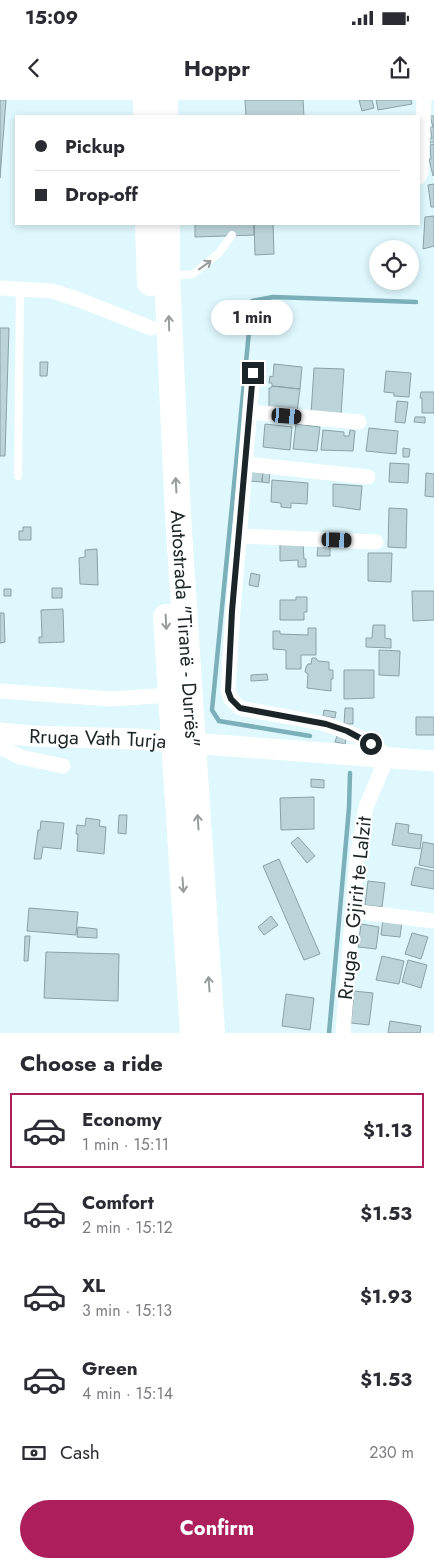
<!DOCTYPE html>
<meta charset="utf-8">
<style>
body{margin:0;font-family:Jost,sans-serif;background:#f2f2f3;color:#2b2b33;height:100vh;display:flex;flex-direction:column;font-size:19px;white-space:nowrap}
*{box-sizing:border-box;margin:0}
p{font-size:16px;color:#7c7c81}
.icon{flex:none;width:28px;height:28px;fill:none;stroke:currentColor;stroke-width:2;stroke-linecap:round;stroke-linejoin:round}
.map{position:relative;height:933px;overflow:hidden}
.sheet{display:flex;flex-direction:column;background:#fff;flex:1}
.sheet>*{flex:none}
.banner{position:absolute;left:15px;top:15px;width:405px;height:110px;border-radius:0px;box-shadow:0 2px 8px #0003;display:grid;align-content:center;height:110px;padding:0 20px;background:#fff}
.tools{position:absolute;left:369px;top:140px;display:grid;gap:10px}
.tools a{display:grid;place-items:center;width:50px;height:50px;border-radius:50%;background:#fff;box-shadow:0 2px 8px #0003;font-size:25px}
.end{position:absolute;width:22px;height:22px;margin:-11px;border:6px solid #1b2426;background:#fff;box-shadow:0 0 0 2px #fff}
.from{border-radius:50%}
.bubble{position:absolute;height:35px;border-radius:18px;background:#fff;box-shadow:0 2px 8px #0003;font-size:16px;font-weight:700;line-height:35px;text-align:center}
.car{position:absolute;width:15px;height:30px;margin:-15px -8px;border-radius:6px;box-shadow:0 0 4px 1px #0007;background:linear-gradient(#222 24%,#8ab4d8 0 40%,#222 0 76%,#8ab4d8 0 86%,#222 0)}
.banner b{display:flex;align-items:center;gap:18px;height:48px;font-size:19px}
.banner b+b{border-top:1px solid #e1e1e2}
.banner i{width:12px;height:12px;background:#2b2b33}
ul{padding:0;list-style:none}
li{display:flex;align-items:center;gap:15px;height:75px;margin:0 10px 8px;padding:0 10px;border:2px solid transparent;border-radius:0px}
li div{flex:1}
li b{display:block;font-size:19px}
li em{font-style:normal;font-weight:700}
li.current{border-color:#ac1f5c}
li>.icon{width:45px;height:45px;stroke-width:1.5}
h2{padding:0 20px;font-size:22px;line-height:60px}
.pay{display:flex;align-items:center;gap:12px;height:55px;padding:0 20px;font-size:19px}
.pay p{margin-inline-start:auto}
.primary-button{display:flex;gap:10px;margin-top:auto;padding:10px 20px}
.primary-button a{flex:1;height:58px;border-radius:30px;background:#ac1f5c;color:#fff;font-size:20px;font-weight:700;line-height:58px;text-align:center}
.status{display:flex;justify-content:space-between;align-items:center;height:35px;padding:0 25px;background:#fff;direction:ltr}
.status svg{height:14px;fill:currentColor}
header{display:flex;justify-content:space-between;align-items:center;height:65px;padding:0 20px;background:#fff;font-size:22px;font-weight:700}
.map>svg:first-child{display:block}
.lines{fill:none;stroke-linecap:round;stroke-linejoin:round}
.stream{stroke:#7bafb9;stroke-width:4.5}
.building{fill:#bbd4d9;stroke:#8aa1a6}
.lane{stroke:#fff;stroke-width:8}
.street{stroke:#fff;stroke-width:15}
.secondary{stroke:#fff;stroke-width:21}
.highway{stroke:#fff;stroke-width:26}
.oneway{stroke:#989c9d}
.route{stroke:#1b2426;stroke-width:6}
.labels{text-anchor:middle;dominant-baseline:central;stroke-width:4;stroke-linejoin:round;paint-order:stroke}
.street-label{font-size:20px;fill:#1b2426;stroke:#fff}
</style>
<div class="status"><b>15:09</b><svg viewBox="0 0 49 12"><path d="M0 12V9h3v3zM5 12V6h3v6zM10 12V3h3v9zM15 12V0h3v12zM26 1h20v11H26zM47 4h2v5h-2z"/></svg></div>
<header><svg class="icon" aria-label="back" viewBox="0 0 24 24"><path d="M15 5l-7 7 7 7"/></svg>Hoppr<svg class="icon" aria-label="share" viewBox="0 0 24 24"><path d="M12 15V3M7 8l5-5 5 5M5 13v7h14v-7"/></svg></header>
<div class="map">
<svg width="434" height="933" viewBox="0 0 434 933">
<rect width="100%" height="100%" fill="#def8fd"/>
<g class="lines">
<path class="stream" d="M310,636L219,621L212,610L252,201L273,197L416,202
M329,933L349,708L350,673"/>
</g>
<path class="building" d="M0,0H6L0,78Z
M245,0H303L304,16H246Z
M359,0H372L374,8L362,11Z
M376,0H411L412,4L378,10Z
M430,16H434V42L430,43L429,38H432L430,27H433Z
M434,44V75L433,76L429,59H431L430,45Z
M434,84V107H431L428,85Z
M434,116V146L423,149L425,117Z
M195,124H254V135L195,137Z
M254,124H273L274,154L255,155Z
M0,228H9L5,356H0Z
M40,262H48L47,276H40Z
M274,264L302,267L300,289L272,286V283H269L270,276L273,277Z
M314,268L344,269L341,315L311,314Z
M386,271L411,273L409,297L394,296V293L384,292Z
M272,286L300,289L297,312L269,309V288H271Z
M421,292H434V313H422V298H420Z
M397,301L408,302L405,323L395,322Z
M415,317H425V323L414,322Z
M265,324L292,327L290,350L263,347Z
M296,324L320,327L317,351L293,349Z
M369,328L398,331L396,354L366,351Z
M323,330L344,332V336H349L350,330L355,331L353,351L321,350Z
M403,348L410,349L409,357H403Z
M390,363L409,364L408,383L389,382Z
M254,369L263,370L262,382L249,381V375Z
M263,370L270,371L269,383L262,382Z
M426,373L434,374V397L425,396Z
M272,380L308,383L307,404L291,403V408L281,407V403L271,402Z
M333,384L362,386L360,410L333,406Z
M389,408L407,409L406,448L388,447Z
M23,427H31V440H19V431H23Z
M280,444H303L304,459H306V467H298V460L280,461Z
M318,446L330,447V456H317Z
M97,449L98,485L80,484L79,458L85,457V450Z
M368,453H392L391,482L368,481Z
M251,473L260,475L258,487L249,485Z
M52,488H62V498H52Z
M4,489H11V496H4Z
M412,491H434V520L413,521Z
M296,497H307V512H304V520H280V500H296Z
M63,509L64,542L39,543V537H42L41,510Z
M0,513H4L5,542L0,543Z
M373,525H385V538L391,539V548L366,547V538H372Z
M308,528H316V555H301V569H286V550L273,549V531H280V534L308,535Z
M379,550L400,551L399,576L379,575Z
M312,558H316L318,561L329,562V570H333V579H331V591L307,588L308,574L305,572L306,567L308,564H311Z
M344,570H374V598L344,599Z
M267,574L268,580L251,581V575Z
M345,608H353V624H344Z
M324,610L336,612L335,618L323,616Z
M416,617H434V635H416Z
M337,636L346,638L345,644L335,642Z
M311,679L324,680V688L311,687Z
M314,697V729L281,730L280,698Z
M119,715H127L126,734L118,733Z
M86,718L100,720L99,726L106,727L104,754L77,751L78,734H76L77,725L85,726Z
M41,721L64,723L61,749L43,747L41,759H34L38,730H40Z
M396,723L409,725L408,733L422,735L420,749L392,745Z
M298,737L315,756L307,763L291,743Z
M423,742L434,744V768L419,765Z
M279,759L320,854L304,860L263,766Z
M415,767L434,771V789L411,785Z
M368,781L385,783L382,807L365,805Z
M29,808L78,812L76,835L27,831Z
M271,816L278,825L264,835L258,827Z
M383,818L402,821L400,837L381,835Z
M361,824L379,827L376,849L358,847Z
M78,827L97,829V838L77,837Z
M412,833L428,837L421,859L405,854Z
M25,836H30L28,861H24Z
M46,852L119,854L118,901L44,898Z
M382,856L404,861L399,884L376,880Z
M408,860L427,865L421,888L402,882Z
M354,891L373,893L369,925L351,923Z
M286,894L314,898L310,930L282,926Z
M390,921L421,926L420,933H388Z"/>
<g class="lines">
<path class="lane" d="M172,176L193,174L219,153L232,135
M18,376L20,189"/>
<path class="street" d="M419,77L421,72L424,0
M0,188L52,191L77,199L151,228
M253,273L233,511L228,591L231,599L240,608L326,624L362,638L379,649L384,656L383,667L366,707L357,757L343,933
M250,312L359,322
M246,364L368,377
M240,436L376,442
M0,591L111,599L171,595
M0,647L20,657L63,666
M352,811L434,821"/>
<path class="secondary" id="s1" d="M0,633L33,636L135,639L434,661"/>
<g class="highway">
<path d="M146,0V16"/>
<path d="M165,0V16"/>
<path d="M148,124L150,183"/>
<path id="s2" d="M167,124V176L178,416L212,933"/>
<path d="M166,517L193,933"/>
</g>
</g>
<defs><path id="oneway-shaft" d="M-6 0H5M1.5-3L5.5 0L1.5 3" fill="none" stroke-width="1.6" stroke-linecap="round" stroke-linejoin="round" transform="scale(1.25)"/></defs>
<g class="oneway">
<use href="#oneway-shaft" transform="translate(205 165) rotate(-36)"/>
<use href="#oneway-shaft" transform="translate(169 223) rotate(-92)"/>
<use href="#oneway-shaft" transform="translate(176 385) rotate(-93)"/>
<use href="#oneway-shaft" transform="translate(166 522) rotate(87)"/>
<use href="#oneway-shaft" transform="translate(198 722) rotate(-94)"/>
<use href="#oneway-shaft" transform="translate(183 785) rotate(86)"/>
<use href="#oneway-shaft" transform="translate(209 884) rotate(-94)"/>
</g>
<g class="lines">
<path class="route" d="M253,273L232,511L228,591L231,599L240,608L326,624L347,631L371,644"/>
</g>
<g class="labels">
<g class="street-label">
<text stroke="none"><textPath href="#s2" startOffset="405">Autostrada "Tiranë - Durrës"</textPath></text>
<text stroke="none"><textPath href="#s1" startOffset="98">Rruga Vath Turja</textPath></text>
<text transform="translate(355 808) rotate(-84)">Rruga e Gjirit te Lalzit</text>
</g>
</g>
</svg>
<div class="tools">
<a><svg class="icon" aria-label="locate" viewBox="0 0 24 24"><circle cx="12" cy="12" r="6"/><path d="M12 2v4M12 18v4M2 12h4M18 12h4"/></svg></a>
</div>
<i class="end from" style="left:371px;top:644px"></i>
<i class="end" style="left:253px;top:273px"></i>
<div class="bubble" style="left:211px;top:200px;width:82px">1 min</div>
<i class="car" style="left:287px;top:316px;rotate:95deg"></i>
<i class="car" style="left:337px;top:440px;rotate:92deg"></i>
<div class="banner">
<b><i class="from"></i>Pickup</b>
<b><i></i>Drop-off</b>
</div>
</div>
<section class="sheet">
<h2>Choose a ride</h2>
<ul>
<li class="current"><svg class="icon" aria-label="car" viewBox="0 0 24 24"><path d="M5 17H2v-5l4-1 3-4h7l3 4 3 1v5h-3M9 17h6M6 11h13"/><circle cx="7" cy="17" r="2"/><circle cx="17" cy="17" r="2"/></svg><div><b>Economy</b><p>1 min · 15:11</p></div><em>$1.13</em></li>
<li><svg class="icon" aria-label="car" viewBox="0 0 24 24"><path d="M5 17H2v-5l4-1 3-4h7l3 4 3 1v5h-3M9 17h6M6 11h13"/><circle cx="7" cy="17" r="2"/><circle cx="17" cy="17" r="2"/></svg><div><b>Comfort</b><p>2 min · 15:12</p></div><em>$1.53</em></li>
<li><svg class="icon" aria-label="car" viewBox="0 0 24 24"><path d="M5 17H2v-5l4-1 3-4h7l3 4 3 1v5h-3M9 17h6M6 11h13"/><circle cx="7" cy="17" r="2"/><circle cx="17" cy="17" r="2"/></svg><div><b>XL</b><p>3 min · 15:13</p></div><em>$1.93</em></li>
<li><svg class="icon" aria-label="car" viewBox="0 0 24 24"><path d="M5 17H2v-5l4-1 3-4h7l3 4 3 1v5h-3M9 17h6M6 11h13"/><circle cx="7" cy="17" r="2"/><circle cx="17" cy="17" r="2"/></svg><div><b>Green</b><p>4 min · 15:14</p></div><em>$1.53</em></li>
</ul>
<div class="pay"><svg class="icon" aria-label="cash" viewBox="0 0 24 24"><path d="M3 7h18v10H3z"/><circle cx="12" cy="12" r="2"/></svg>Cash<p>230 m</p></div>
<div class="primary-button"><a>Confirm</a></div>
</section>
